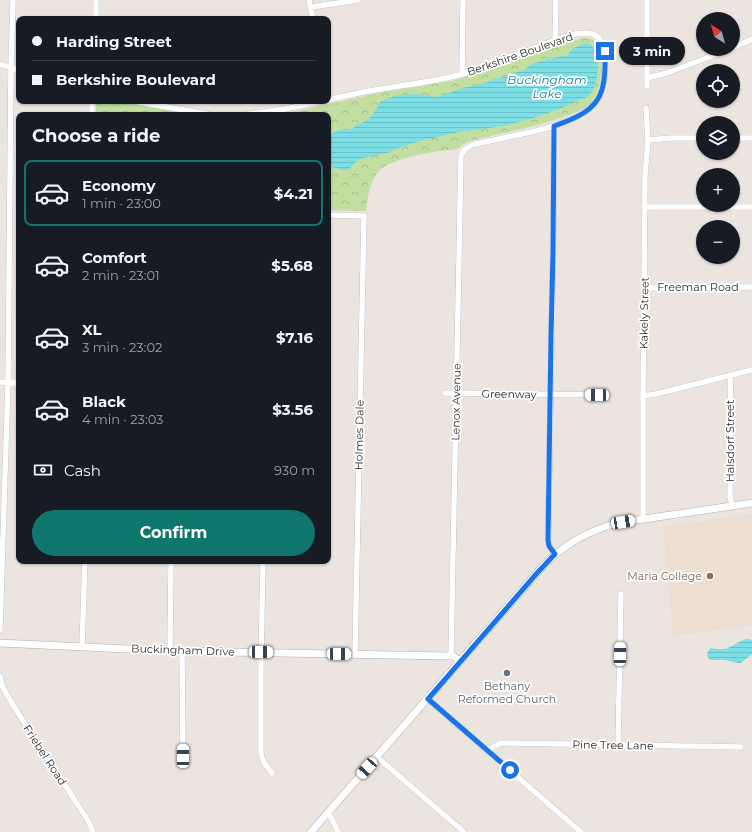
<!DOCTYPE html>
<meta charset="utf-8">
<style>
body{margin:0;font-family:Montserrat,sans-serif;background:#242831;color:#f1f3f6;height:100vh;display:flex;flex-direction:column;font-size:15px;white-space:nowrap}
*{box-sizing:border-box;margin:0}
p{font-size:13px;color:#9ea1a6}
.icon{flex:none;width:22px;height:22px;fill:none;stroke:currentColor;stroke-width:2;stroke-linecap:round;stroke-linejoin:round}
.map{position:relative;flex:1;overflow:hidden}
.sheet{position:absolute;left:16px;top:112px;width:315px;height:452px;display:flex;flex-direction:column;background:#171b24;border-radius:8px;box-shadow:0 1px 3px #0004}
.sheet>*{flex:none}
.banner{position:absolute;left:16px;top:16px;width:315px;height:88px;border-radius:8px;box-shadow:0 1px 3px #0004;display:grid;align-content:center;height:88px;padding:0 16px;background:#171b24}
.needle{width:26px;rotate:323deg}
.buttons{position:absolute;left:696px;top:12px;display:grid;gap:8px}
.buttons a{display:grid;place-items:center;width:44px;height:44px;border-radius:50%;background:#171b24;box-shadow:0 1px 3px #0004;font-size:20px}
.end{position:absolute;width:18px;height:18px;margin:-9px;border:5px solid #1a73e8;background:#fff;box-shadow:0 0 0 2px #fff}
.from{border-radius:50%}
.bubble{position:absolute;height:28px;border-radius:14px;background:#171b24;box-shadow:0 1px 3px #0004;font-size:13px;font-weight:700;line-height:28px;text-align:center}
.car{position:absolute;width:12px;height:24px;margin:-12px -6px;border-radius:5px;box-shadow:0 0 3px 1px #0007;background:linear-gradient(#fff 24%,#345 0 40%,#fff 0 76%,#345 0 86%,#fff 0)}
.banner b{display:flex;align-items:center;gap:14px;height:38px;font-size:15px}
.banner b+b{border-top:1px solid #363941}
.banner i{width:10px;height:10px;background:#f1f3f6}
ul{padding:0;list-style:none}
li{display:flex;align-items:center;gap:12px;height:66px;margin:0 8px 6px;padding:0 8px;border:2px solid transparent;border-radius:8px}
li div{flex:1}
li b{display:block;font-size:15px}
li em{font-style:normal;font-weight:700}
li.current{border-color:#0f766e}
li>.icon{width:36px;height:36px;stroke-width:1.5}
h2{padding:0 16px;font-size:18px;line-height:48px}
.pay{display:flex;align-items:center;gap:10px;height:44px;padding:0 16px;font-size:15px}
.pay p{margin-inline-start:auto}
.action{display:flex;gap:8px;margin-top:auto;padding:8px 16px}
.action a{flex:1;height:46px;border-radius:24px;background:#0f766e;color:#fff;font-size:16px;font-weight:700;line-height:46px;text-align:center}
.map>svg:first-child{display:block}
.education{fill:#ecded0}
.park{fill:url(#park-crowns)}
.water{fill:url(#water-rules)}
.lines{fill:none;stroke-linecap:round;stroke-linejoin:round}
.minor-casing{stroke:#acb0b7;stroke-width:6}
.tertiary-casing{stroke:#acb0b7;stroke-width:8}
.minor{stroke:#fff;stroke-width:5.5}
.tertiary{stroke:#fff;stroke-width:7}
.route{stroke:#1a73e8;stroke-width:5}
.education-dot{fill:#8d6e63;stroke:#fff;stroke-width:1.5}
.worship-dot{fill:#6b7280;stroke:#fff;stroke-width:1.5}
.labels{text-anchor:middle;dominant-baseline:central;stroke-width:3.5;stroke-linejoin:round;paint-order:stroke}
.street-label{font-size:11px;fill:#2c2c2c;stroke:#fff}
.education-label{font-size:11px;fill:#785e54;stroke:#fff;text-anchor:end}
.worship-label{font-size:11px;fill:#5b616d;stroke:#fff}
.water-label{font-size:12px;font-style:italic;fill:#188293;stroke:#fff}
</style>
<div class="map">
<svg width="752" height="832" viewBox="0 0 752 832">
<defs>
<pattern id="park-crowns" width="20" height="18" patternUnits="userSpaceOnUse"><rect width="20" height="18" fill="#c2dea0"/><path d="M2 6a3 3 0 1 1 6 0M12 15a3 3 0 1 1 6 0" fill="none" stroke="#a7bf8a"/></pattern>
<pattern id="water-rules" width="6" height="5" patternUnits="userSpaceOnUse"><rect width="6" height="5" fill="#7bdfe5"/><path d="M0 2.5h6" fill="none" stroke="#6ac0c5"/></pattern>
</defs>
<rect width="100%" height="100%" fill="#ece4df"/>
<path class="education" d="M752,514V625L673,636L663,527Z"/>
<path class="park" d="M582,38C607,36 603,65 600,82C598,90 595,100 588,106C581,111 571,114 563,117C535,127 507,132 478,139C474,140 468,141 464,144C461,146 460,148 457,149C451,150 445,150 439,151C424,153 389,160 379,171C369,183 368,196 366,211L328,210V115H270L293,112L378,93L451,81L469,76L538,51Z
M99,101H114L194,115H96V105Z"/>
<path class="water" d="M585,43C588,44 591,44 593,47C601,56 598,87 590,94C583,101 572,101 565,107L533,118L503,126L459,132L424,140L398,148L390,152L363,158L358,160L348,170H343L328,166V135L339,130L352,129L357,125L368,120L377,108L380,102L388,98L401,95L416,94L437,97L440,96L463,88L488,82L492,79L506,77L513,73L523,71L532,64L552,58L566,56L573,49Z
M747,639L752,640V654L741,663H738L725,660H710C706,656 706,652 711,648C717,649 723,650 728,648C736,645 738,641 747,639Z"/>
<g class="lines">
<g class="minor-casing">
<path id="minor" d="M96,0V19
M309,0L313,19
M311,7L358,0
M555,41L556,0
M733,48L752,39
M0,64L19,70
M462,74L463,0
M647,78L667,73L730,49
M647,86V0
M328,100C348,95 367,91 387,88C412,84 438,81 462,74C489,66 515,55 542,45C555,40 571,33 586,33C604,33 605,50 605,64C605,75 604,87 599,97C597,102 592,107 587,110C556,132 509,135 472,145L464,150L461,156L451,656
M133,101L212,115
M92,115V101
M243,115L285,109L323,101
M554,126L553,252L548,540L549,546L555,554
M733,138H752
M648,140L672,138H703
M644,207H752
M328,215L364,216L355,654
M644,288L752,287
M730,375L731,420L730,496L732,506
M0,382L19,383
M445,393L597,395
M643,396L656,394L752,370
M643,519V396L645,175L648,142L646,108
M263,561L261,660V754L264,763L272,773
M0,630L8,382L11,68L13,0
M82,646L85,561
M170,651L171,561
M182,651L183,756L184,764
M0,676L3,688L18,713L89,822L93,832
M428,699L581,832
M618,745L621,594
M487,750L501,743L741,747
M377,757L464,832
M328,814L332,819L338,832"/>
</g>
<g class="tertiary-casing">
<path id="tertiary" d="M0,643L170,651L448,656H453L460,661
M311,832L543,566C564,544 588,531 617,523L752,503"/>
</g>
<use href="#minor" class="minor"/>
<use href="#tertiary" class="tertiary"/>
</g>
<g class="lines">
<path class="route" d="M510,770L428,699L538,572L555,554L549,546L548,540L551,337L553,252L554,126C600,110 606,98 605,51"/>
</g>
<circle class="education-dot" cx="710" cy="576" r="4"/>
<circle class="worship-dot" cx="507" cy="673" r="4"/>
<g class="labels">
<g class="street-label">
<text transform="translate(520 54) rotate(-19)">Berkshire Boulevard</text>
<text x="698" y="287">Freeman Road</text>
<text transform="translate(644 313) rotate(-89)">Kakely Street</text>
<text transform="translate(509 394) rotate(1)">Greenway</text>
<text transform="translate(456 402) rotate(-89)">Lenox Avenue</text>
<text transform="translate(359 435) rotate(-89)">Holmes Dale</text>
<text transform="translate(730 441) rotate(-90)">Halsdorf Street</text>
<text transform="translate(183 650) rotate(2)">Buckingham Drive</text>
<text transform="translate(613 745) rotate(1)">Pine Tree Lane</text>
<text transform="translate(45 755) rotate(57)">Friebel Road</text>
</g>
<g class="education-label">
<text x="702" y="576">Maria College</text>
</g>
<g class="worship-label">
<text x="507" y="686">Bethany<tspan x="507" dy="13">Reformed Church</tspan></text>
</g>
<g class="water-label">
<text x="547" y="79">Buckingham<tspan x="547" dy="14">Lake</tspan></text>
</g>
</g>
</svg>
<div class="buttons">
<a><svg class="needle" viewBox="-14 -14 28 28"><path d="M0-13l5 13h-10z" fill="#e53935"/><path d="M0 13l5-13h-10z" fill="#9ea1a6"/></svg></a>
<a><svg class="icon" aria-label="locate" viewBox="0 0 24 24"><circle cx="12" cy="12" r="6"/><path d="M12 2v4M12 18v4M2 12h4M18 12h4"/></svg></a>
<a><svg class="icon" aria-label="layers" viewBox="0 0 24 24"><path d="M12 4l9 5-9 5-9-5zM3 14l9 5 9-5"/></svg></a>
<a>+</a>
<a>−</a>
</div>
<i class="end from" style="left:510px;top:770px"></i>
<i class="end" style="left:605px;top:51px"></i>
<div class="bubble" style="left:619px;top:37px;width:66px">3 min</div>
<i class="car" style="left:597px;top:395px;rotate:271deg"></i>
<i class="car" style="left:623px;top:522px;rotate:81deg"></i>
<i class="car" style="left:261px;top:652px;rotate:91deg"></i>
<i class="car" style="left:339px;top:654px;rotate:91deg"></i>
<i class="car" style="left:620px;top:654px;rotate:1deg"></i>
<i class="car" style="left:183px;top:756px;rotate:0deg"></i>
<i class="car" style="left:367px;top:768px;rotate:222deg"></i>
<div class="banner">
<b><i class="from"></i>Harding Street</b>
<b><i></i>Berkshire Boulevard</b>
</div>
<section class="sheet">
<h2>Choose a ride</h2>
<ul>
<li class="current"><svg class="icon" aria-label="car" viewBox="0 0 24 24"><path d="M5 17H2v-5l4-1 3-4h7l3 4 3 1v5h-3M9 17h6M6 11h13"/><circle cx="7" cy="17" r="2"/><circle cx="17" cy="17" r="2"/></svg><div><b>Economy</b><p>1 min · 23:00</p></div><em>$4.21</em></li>
<li><svg class="icon" aria-label="car" viewBox="0 0 24 24"><path d="M5 17H2v-5l4-1 3-4h7l3 4 3 1v5h-3M9 17h6M6 11h13"/><circle cx="7" cy="17" r="2"/><circle cx="17" cy="17" r="2"/></svg><div><b>Comfort</b><p>2 min · 23:01</p></div><em>$5.68</em></li>
<li><svg class="icon" aria-label="car" viewBox="0 0 24 24"><path d="M5 17H2v-5l4-1 3-4h7l3 4 3 1v5h-3M9 17h6M6 11h13"/><circle cx="7" cy="17" r="2"/><circle cx="17" cy="17" r="2"/></svg><div><b>XL</b><p>3 min · 23:02</p></div><em>$7.16</em></li>
<li><svg class="icon" aria-label="car" viewBox="0 0 24 24"><path d="M5 17H2v-5l4-1 3-4h7l3 4 3 1v5h-3M9 17h6M6 11h13"/><circle cx="7" cy="17" r="2"/><circle cx="17" cy="17" r="2"/></svg><div><b>Black</b><p>4 min · 23:03</p></div><em>$3.56</em></li>
</ul>
<div class="pay"><svg class="icon" aria-label="cash" viewBox="0 0 24 24"><path d="M3 7h18v10H3z"/><circle cx="12" cy="12" r="2"/></svg>Cash<p>930 m</p></div>
<div class="action"><a>Confirm</a></div>
</section>
</div>
